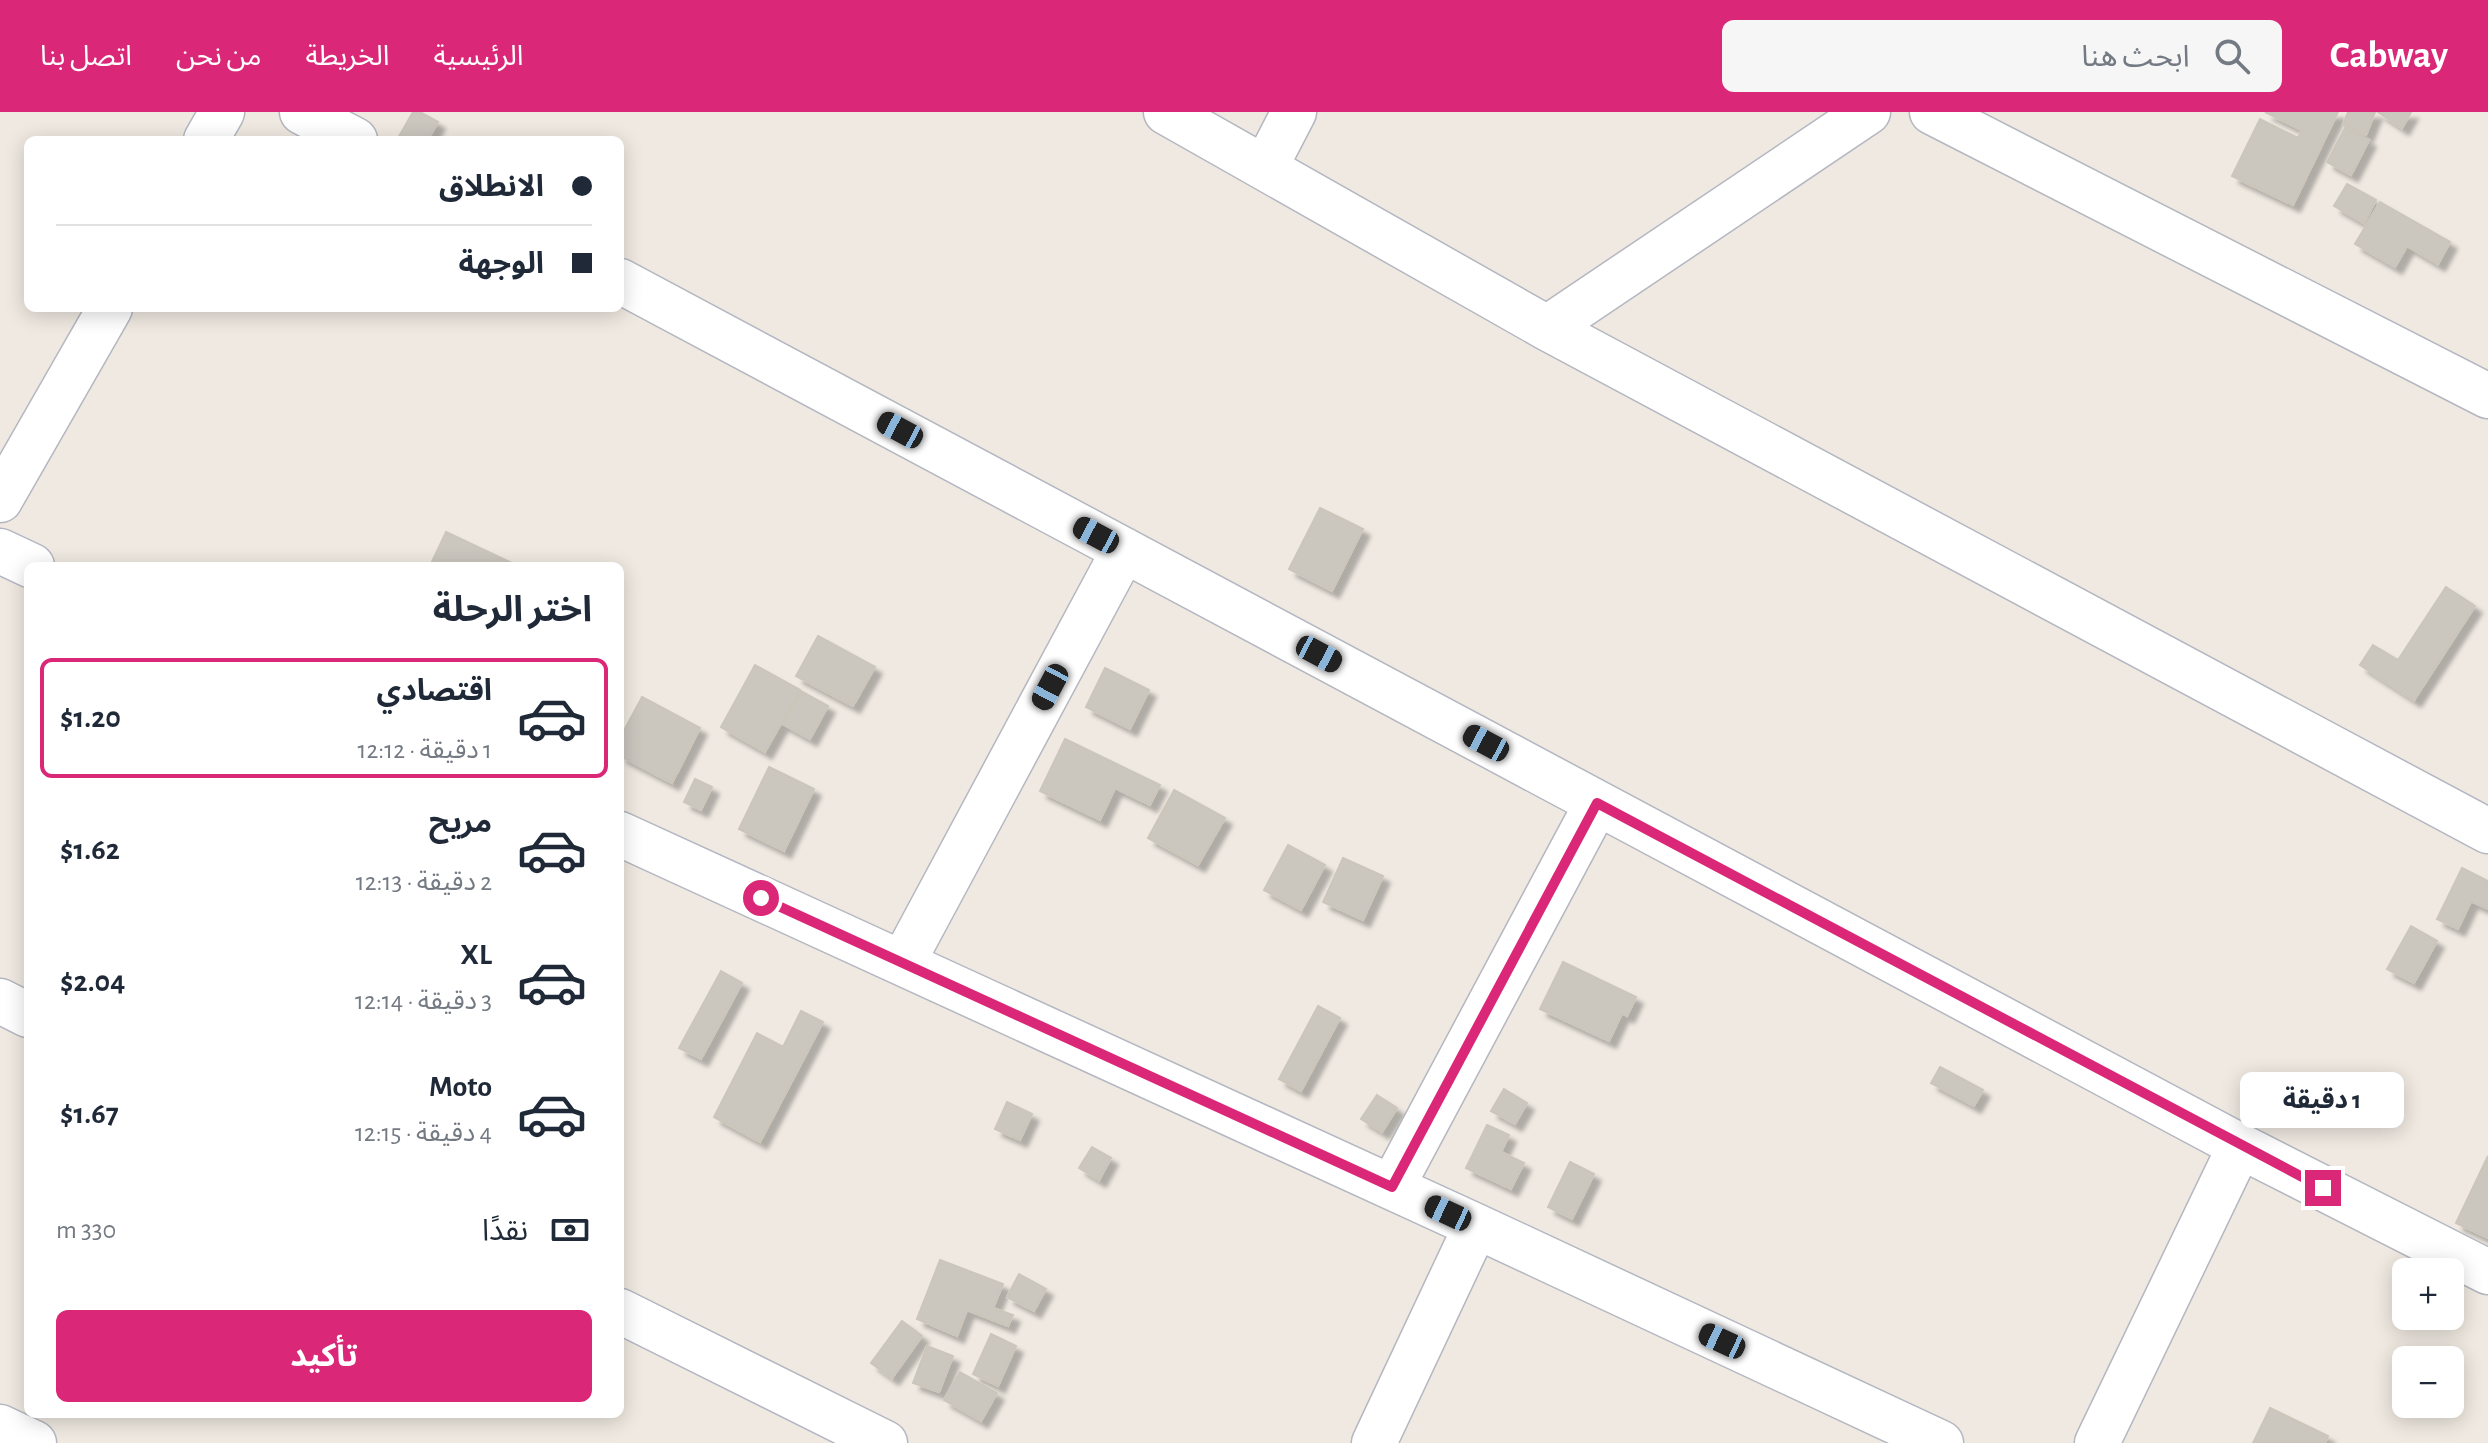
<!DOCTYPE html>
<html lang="ar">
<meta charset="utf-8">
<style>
body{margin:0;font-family:"Alegreya Sans","Noto Sans Arabic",sans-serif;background:#f6f6f7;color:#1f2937;direction:rtl;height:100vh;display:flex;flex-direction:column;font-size:30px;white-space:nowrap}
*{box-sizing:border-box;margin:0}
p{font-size:26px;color:#747a83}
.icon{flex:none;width:44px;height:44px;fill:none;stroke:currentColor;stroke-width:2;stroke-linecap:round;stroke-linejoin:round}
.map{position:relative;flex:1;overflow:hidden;direction:ltr}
.panel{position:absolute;left:24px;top:450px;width:600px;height:856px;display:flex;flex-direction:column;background:#fff;border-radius:12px;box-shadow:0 4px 20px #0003;direction:rtl}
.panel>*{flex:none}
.hud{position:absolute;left:24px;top:24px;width:600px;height:176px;border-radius:12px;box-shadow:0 4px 20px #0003;direction:rtl;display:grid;align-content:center;height:176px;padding:0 32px;background:#fff}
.tools{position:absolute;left:2392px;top:1146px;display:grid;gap:16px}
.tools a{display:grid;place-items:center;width:72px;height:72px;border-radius:12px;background:#fff;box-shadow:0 4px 20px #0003;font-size:40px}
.end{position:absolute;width:36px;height:36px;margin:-18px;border:10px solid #db2777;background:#fff;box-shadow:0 0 0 4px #fff}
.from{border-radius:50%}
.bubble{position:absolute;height:56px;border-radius:12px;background:#fff;box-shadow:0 4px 20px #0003;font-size:26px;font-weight:700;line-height:56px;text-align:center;direction:rtl}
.car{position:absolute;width:24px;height:48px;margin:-24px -12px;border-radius:10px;box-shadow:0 0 6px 2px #0007;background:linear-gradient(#222 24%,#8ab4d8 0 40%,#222 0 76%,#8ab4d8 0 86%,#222 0)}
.hud b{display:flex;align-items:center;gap:28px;height:76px;font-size:30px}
.hud b+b{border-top:2px solid #e0e1e3}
.hud i{width:20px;height:20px;background:#1f2937}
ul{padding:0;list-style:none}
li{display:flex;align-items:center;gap:24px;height:120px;margin:0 16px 12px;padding:0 16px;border:4px solid transparent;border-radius:12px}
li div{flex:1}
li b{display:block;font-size:30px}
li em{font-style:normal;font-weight:700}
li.active{border-color:#db2777}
li>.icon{width:72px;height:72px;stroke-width:1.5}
h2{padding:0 32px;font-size:36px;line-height:96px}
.pay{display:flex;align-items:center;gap:20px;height:88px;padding:0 32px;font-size:30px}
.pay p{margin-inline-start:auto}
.action{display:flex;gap:16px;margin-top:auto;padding:16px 32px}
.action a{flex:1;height:92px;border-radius:12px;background:#db2777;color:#fff;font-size:32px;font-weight:700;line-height:92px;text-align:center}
header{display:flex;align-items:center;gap:48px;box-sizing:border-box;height:112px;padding:0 40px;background:#db2777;color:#fff}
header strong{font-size:38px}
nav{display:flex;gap:44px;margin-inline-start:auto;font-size:28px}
.search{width:560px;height:72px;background:#f6f6f7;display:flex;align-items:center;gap:20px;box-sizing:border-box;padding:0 28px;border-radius:12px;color:#747a83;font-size:30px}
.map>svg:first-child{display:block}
.building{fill:#cbc7bf;stroke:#cbc5ba;stroke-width:2;filter:url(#shadow)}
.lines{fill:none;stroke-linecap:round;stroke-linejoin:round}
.minor-casing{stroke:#b4b7c1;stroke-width:47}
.minor{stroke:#fff;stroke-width:44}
.route{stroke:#db2777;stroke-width:10}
</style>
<header>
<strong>Cabway</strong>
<div class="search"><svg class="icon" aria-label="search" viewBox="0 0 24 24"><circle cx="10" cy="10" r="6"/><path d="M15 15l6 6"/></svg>ابحث هنا</div>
<nav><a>الرئيسية</a><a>الخريطة</a><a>من نحن</a><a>اتصل بنا</a></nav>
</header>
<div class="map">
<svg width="2488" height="1331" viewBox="0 0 2488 1331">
<defs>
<filter id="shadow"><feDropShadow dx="7" dy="7" stdDeviation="2" flood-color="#0004"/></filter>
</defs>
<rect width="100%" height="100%" fill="#efe9e1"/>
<path class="building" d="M413,0H420L438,10L430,24L436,28H397Z
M2265,0H2338L2293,93L2232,64L2260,7L2298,26L2302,18Z
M2348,0H2375L2366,23L2343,13Z
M2378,0H2411L2402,16Z
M2345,16L2369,28L2351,63L2327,50Z
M2347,72L2376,88L2364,111L2334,94Z
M2380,90L2450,130L2438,152L2407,134L2395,155L2355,132Z
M1320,396L1363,417L1332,479L1289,457Z
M446,420L516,453L430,454Z
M2446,475L2475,494L2414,588L2360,553L2373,533L2398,548Z
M818,524L875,555L853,594L796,564Z
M755,553L800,578L765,640L721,615Z
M1105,556L1149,578L1130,617L1086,595Z
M801,579L828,594L810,627L783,612Z
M642,585L700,616L672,671L620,644V626Z
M1065,627L1160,673L1150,693L1115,676L1100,708L1040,679Z
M769,655L814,677L784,739L739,717Z
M695,667L712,675L701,698L684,690Z
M1174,678L1225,706L1198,753L1148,726Z
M1288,733L1325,753L1301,798L1264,778Z
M1343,746L1383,764L1363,808L1323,790Z
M2462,756L2488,769V797L2471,789L2458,817L2437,807Z
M2411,814L2437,829L2414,871L2387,857Z
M1563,850L1636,885L1627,904L1622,901L1609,929L1540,897Z
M721,859L742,871L701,947L679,936Z
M1318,894L1340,906L1301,979L1279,967Z
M801,899L823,910L760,1030L714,1005L757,921L783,935Z
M1940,955L1983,978L1974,994L1931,971Z
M1504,977L1527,991L1515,1012L1491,999Z
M1377,983L1397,996L1382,1020L1361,1007Z
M1007,990L1032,1002L1020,1028L995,1017Z
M1487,1013L1509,1023L1501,1040L1524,1051L1511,1077L1466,1056Z
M1092,1035L1111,1046L1099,1068L1079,1056Z
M2488,1044V1126L2456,1111Z
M1570,1050L1594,1062L1572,1107L1548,1095Z
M940,1148L1003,1172L993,1196L1013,1203L1008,1214L967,1198L957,1224L917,1207Z
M1019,1162L1046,1177L1034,1199L1007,1185Z
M902,1209L922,1224L892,1266L871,1251Z
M991,1222L1016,1234L998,1274L973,1262Z
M927,1234L953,1244L939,1280L913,1271Z
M960,1260L997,1281L981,1309L944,1288Z
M2270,1296L2328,1324L2325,1331H2253Z"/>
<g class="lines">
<g class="minor-casing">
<path id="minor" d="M302,0L355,28
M1166,0L1547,216L2488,719
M1932,0L2488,284
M206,28L222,0
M1265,56L1294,0
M620,169L2240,1034L2488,1160
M1547,216L1868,0
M0,388L110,196
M0,439L32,454
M620,722L1476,1114L1941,1331
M903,850L1124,438
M0,889L28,903
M1392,1075L1597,691
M620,1199L885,1331
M0,1315L34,1331
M1374,1331L1476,1114
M2097,1331L2240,1034"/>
</g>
<use href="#minor" class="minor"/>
</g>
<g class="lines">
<path class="route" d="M761,786L1392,1075L1597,691L2323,1076"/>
</g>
</svg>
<div class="tools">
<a>+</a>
<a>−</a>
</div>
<i class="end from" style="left:761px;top:786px"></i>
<i class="end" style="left:2323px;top:1076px"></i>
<div class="bubble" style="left:2240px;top:960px;width:164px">1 دقيقة</div>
<i class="car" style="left:900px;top:318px;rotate:298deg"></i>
<i class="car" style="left:1096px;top:423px;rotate:298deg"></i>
<i class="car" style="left:1319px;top:542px;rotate:118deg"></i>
<i class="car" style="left:1050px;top:575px;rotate:208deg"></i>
<i class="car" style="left:1486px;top:631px;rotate:298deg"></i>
<i class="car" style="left:1448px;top:1101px;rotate:295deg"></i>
<i class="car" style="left:1722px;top:1229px;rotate:295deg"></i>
<div class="hud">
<b><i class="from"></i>الانطلاق</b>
<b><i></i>الوجهة</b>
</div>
<section class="panel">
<h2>اختر الرحلة</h2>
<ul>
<li class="active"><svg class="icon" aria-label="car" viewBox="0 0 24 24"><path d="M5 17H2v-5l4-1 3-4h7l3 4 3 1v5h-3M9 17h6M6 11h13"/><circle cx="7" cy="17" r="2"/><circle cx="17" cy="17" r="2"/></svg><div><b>اقتصادي</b><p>1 دقيقة · 12:12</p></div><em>$1.20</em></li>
<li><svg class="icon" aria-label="car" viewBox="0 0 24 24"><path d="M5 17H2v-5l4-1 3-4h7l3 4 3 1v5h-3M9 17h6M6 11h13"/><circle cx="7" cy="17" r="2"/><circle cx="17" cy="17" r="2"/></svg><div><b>مريح</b><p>2 دقيقة · 12:13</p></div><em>$1.62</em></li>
<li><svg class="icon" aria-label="car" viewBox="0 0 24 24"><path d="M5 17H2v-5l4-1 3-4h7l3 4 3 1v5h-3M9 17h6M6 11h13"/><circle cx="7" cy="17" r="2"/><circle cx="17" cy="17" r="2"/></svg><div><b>XL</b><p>3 دقيقة · 12:14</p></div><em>$2.04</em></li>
<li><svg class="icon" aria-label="car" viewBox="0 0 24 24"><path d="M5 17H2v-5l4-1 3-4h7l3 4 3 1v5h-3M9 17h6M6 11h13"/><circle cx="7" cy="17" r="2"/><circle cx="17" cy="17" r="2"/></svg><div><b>Moto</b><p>4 دقيقة · 12:15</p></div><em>$1.67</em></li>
</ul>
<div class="pay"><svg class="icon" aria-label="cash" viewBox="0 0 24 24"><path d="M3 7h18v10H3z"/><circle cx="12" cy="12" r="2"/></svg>نقدًا<p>330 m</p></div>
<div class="action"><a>تأكيد</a></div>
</section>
</div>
